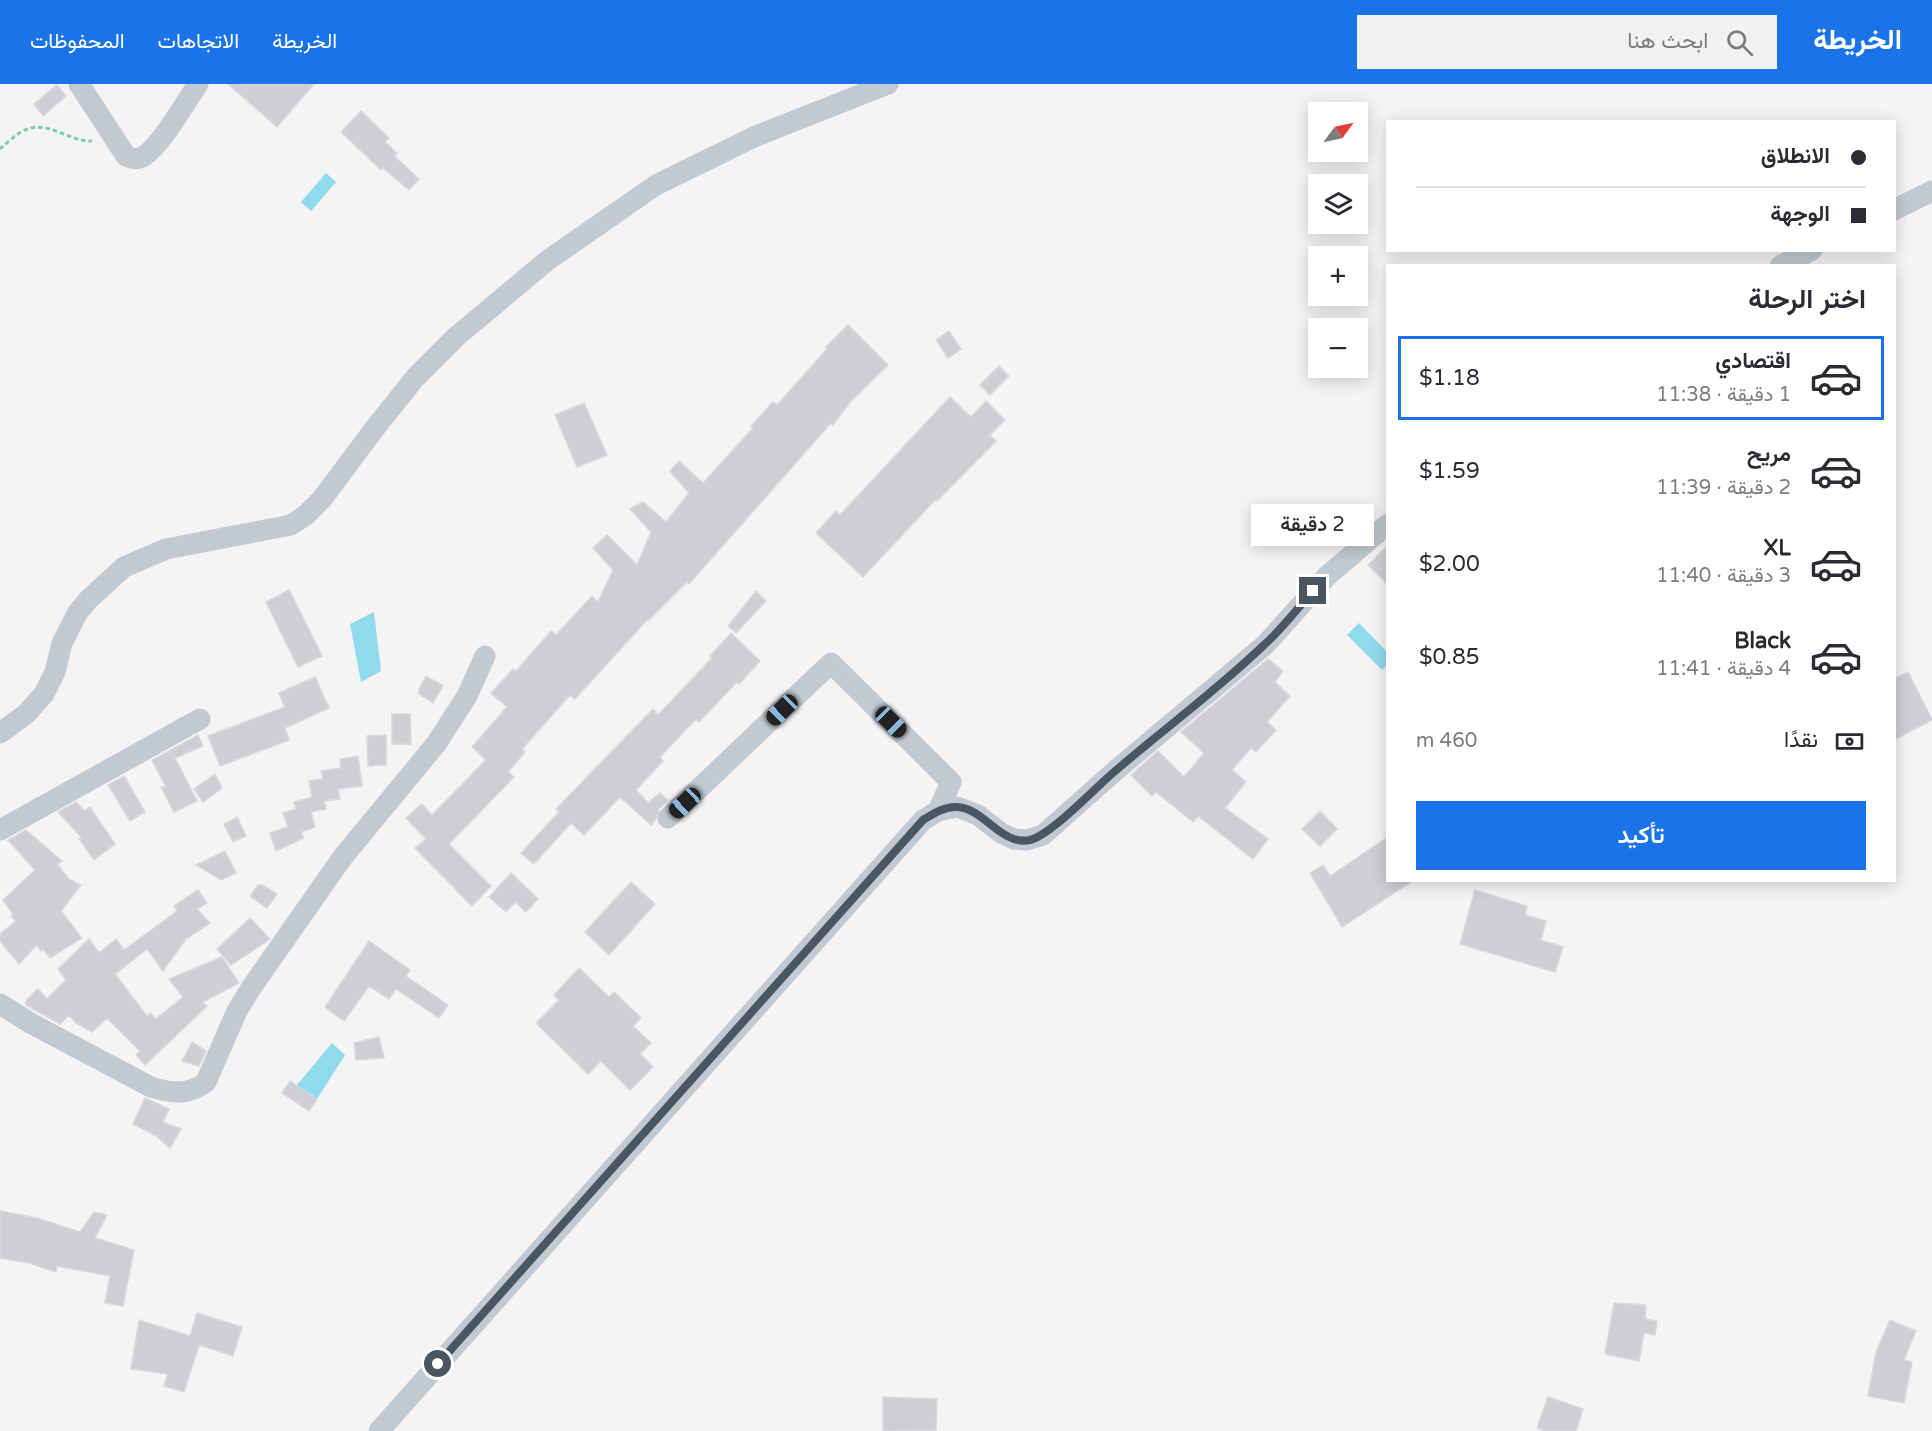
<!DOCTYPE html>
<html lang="ar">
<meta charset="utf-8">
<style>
body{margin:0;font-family:"Varela Round",Vazirmatn,sans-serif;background:#f2f2f3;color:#2b2b33;direction:rtl;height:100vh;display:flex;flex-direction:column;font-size:22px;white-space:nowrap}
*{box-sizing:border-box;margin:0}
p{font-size:20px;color:#7c7c81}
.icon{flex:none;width:33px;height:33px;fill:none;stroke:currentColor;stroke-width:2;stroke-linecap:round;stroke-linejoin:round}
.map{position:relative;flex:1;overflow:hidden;direction:ltr}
.panel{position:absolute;left:1386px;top:180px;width:510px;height:618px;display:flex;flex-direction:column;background:#fff;border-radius:0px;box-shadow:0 3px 15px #0003;direction:rtl}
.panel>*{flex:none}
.banner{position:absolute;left:1386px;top:36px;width:510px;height:132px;border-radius:0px;box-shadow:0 3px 15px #0003;direction:rtl;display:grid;align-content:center;height:132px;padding:0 30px;background:#fff}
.needle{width:39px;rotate:57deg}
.tools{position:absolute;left:1308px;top:18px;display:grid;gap:12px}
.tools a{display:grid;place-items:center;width:60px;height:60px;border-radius:0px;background:#fff;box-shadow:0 3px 15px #0003;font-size:30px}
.end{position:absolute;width:27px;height:27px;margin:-14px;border:8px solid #4a5661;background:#fff;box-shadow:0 0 0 3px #fff}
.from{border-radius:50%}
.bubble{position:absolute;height:42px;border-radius:0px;background:#fff;box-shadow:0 3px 15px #0003;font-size:20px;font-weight:600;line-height:42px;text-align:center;direction:rtl}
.car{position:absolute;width:18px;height:36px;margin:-18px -9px;border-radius:8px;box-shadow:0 0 4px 2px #0007;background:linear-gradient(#222 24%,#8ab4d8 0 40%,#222 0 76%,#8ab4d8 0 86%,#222 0)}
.banner b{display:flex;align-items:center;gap:21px;height:57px;font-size:22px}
.banner b+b{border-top:2px solid #e1e1e2}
.banner i{width:15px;height:15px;background:#2b2b33}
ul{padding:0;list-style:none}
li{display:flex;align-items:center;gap:18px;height:84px;margin:0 12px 9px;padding:0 18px;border:3px solid transparent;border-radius:0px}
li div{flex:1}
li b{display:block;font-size:22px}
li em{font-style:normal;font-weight:600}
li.selected{border-color:#1a73e8}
li>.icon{width:54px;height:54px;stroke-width:1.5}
h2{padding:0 30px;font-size:27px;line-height:72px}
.pay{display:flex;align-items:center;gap:15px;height:66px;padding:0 30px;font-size:22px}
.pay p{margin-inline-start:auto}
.cta{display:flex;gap:12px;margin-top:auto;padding:12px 30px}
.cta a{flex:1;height:69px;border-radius:0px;background:#1a73e8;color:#fff;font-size:24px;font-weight:600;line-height:69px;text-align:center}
header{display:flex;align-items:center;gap:36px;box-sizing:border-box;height:84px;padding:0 30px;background:#1a73e8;color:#fff}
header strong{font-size:28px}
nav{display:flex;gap:33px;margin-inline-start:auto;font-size:21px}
.search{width:420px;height:54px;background:#f2f2f3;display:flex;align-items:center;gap:15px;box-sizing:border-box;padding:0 21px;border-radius:0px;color:#7c7c81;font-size:22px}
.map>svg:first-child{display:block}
.water{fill:#90daee}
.building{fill:#cdcfd5;stroke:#d7d9de;stroke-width:1.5}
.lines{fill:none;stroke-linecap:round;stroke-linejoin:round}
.path{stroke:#7ad0a6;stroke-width:3;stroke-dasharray:4.5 3;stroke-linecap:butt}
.minor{stroke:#c1cad2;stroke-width:21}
.route{stroke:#4a5661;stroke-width:8}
</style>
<header>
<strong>الخريطة</strong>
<div class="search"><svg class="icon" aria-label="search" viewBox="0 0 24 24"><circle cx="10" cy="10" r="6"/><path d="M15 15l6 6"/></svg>ابحث هنا</div>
<nav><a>الخريطة</a><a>الاتجاهات</a><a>المحفوظات</a></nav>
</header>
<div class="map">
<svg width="1932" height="1347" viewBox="0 0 1932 1347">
<rect width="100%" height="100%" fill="#f5f3f3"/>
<path class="water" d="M326,89L336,98L311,127L301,118Z
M374,528L381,587L361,598L350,540Z
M1359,539L1387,568V581L1382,586L1347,551Z
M332,959L345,971L317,1015L296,1002Z"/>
<path class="building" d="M228,0H314L277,43Z
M57,1L66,12L43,32L34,20Z
M361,27L389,54L385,58L397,69L394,72L419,95L409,106L383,84L381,86L341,48Z
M848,241L888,281L851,317L833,341L831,339L689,500L687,498L649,536L648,535L575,615L570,611L522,665L525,668L508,688L514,693L449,760L491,802L472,822L415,764L426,755L406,734L422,720L432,731L486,676L472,663L507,623L491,609L513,585L516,587L551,547L556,551L592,512L598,518L613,486L593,464L607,451L637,481L651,448L630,425L643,418L666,438L689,409L670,387L679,377L703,399L753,344L751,342L773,318L777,321L827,265L826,263Z
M949,247L961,265L948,274L936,256Z
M999,282L1009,292L990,311L980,301Z
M950,313L971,333L986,317L1005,336L990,351L996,357L937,417L935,416L863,493L816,449L836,427L840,431Z
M584,319L607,371L577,383L555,331Z
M1388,461V501L1368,481Z
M289,506L322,572L298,583L266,518Z
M756,507L766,517L736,549L728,542Z
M731,549L760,577L739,600L737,598L699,638L696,635L660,673L663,677L636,706L648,719L660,709L668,716L659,725L656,735L651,741L620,713L584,751L571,739L534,780L521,769L559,728L556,725L653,625L658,631L712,574L710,572Z
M1268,575L1283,587L1275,598L1290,612L1267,638L1276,646L1256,668L1251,664L1232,686L1246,698L1225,724L1268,755L1253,775L1198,732L1193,738L1156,708L1152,712L1131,691L1158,667L1184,693L1204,669L1181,648Z
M1908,588L1932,636L1894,656V595Z
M426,592L443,602L433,619L419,610V605Z
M315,593L329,624L285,644L289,656L220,682L208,652L285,623L279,609Z
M392,630H410L411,660H392Z
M198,651L203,662L175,674L197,717L174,728L161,703H166L152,676Z
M386,651V681L368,682L367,652Z
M358,672L362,702L338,705L340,715L324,717L326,725L311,728L315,743L301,748L304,754L276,767L270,749L288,743L283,729L296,725L294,718L312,713L309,697L323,695L321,687L341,684L340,675Z
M215,690L222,704L203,718L194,705Z
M124,692L145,728L130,737L108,701Z
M76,718L85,727L90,723L115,760L94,776L79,755L82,754L58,728Z
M1320,727L1337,745L1320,762L1302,745Z
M237,733L246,752L233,758L224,740Z
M26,746L62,777L57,780L69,795L81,801L61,827L82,854L50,874L43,865L41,867L37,861L19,880L0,857V850L16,837L11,832L13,830L3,816L35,786L8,756Z
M1388,753V796H1414L1342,843L1310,789L1323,781L1330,792Z
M225,767L236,789L221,796L196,781Z
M511,789L538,815L526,828L515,818L506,828L489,813Z
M631,798L655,820L609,871L585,848Z
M258,801H263L277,810L267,824L250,812Z
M198,806L207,819L197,825L210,839L186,855L163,887L147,865L115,890L147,932L150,929L156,935L183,913L169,895L222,873L239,899L203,918L207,922L145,981L136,971L140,967L107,934L92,948L76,939L69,931L60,940L26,921V916L38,905L47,915L66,896L58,885L89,855L99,869L116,855L124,866L177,827L174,822Z
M1475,806L1527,822L1525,831L1546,837L1541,856L1563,863L1555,888L1460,860Z
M250,834L270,855L231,881L217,865Z
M369,857L410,886L406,892L448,921L439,934L396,905L389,915L369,902L344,937L325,923Z
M579,884L609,913L614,908L641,934L633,942L651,959L640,970L653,983L630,1006L601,977L588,990L536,939L559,916L554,911Z
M379,953L384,974L356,976L354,959Z
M192,958L206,967L199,982L182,977Z
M290,997L317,1015L309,1027L282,1009Z
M145,1014L169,1025L163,1038L181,1045L170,1064L156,1052L133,1040Z
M0,1127L37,1134L80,1148L94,1128L107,1131L95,1154L134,1166L123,1222L105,1219L110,1192L57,1182L56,1188L29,1179L0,1174Z
M1614,1219L1646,1221L1645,1235L1657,1237L1655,1251L1644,1249L1639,1277L1605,1270Z
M197,1229L242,1243L233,1272L199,1261L184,1308L164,1302L168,1290L131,1285L139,1236L190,1252Z
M1890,1236L1916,1247L1904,1276L1912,1278L1904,1319L1868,1312L1876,1268Z
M883,1313L937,1315L936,1346L883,1347Z
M1548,1313L1583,1325L1576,1347H1544L1537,1344Z"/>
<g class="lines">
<path class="path" d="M0,65C7,59 15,51 23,47C47,34 68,58 92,57"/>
<path class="minor" d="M79,0L126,72C131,75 138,76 144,72C162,60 185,19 198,0
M1894,126L1932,107
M1780,182L1812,166
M0,649L26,630L44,610L55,588L62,559L78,528L89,515L124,483L166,465L291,441L306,431L322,415L375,344L415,294L457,252L548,176L656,101L756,52L888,0
M668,734L831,579L951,698L938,727
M0,746L200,635
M0,920L32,940L151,1003C171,1009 188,1012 206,998L237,927L251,904L342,774L436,660L467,612L485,572
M379,1347L923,736L938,727L957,723L978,731L1001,749L1014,755L1027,756L1043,751L1115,687L1266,560L1327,492L1388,440"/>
</g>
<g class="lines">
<path class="route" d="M438,1280L923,736C933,730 945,722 957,723C984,724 1001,762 1030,756C1051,751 1095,704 1114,688C1164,645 1217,606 1264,561C1282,545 1297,525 1313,507"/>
</g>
</svg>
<div class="tools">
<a><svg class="needle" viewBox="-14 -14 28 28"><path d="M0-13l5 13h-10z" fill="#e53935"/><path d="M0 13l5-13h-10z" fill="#7c7c81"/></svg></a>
<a><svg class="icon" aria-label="layers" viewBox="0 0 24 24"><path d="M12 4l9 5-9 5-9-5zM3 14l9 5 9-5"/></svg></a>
<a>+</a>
<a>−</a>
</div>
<i class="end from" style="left:438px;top:1280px"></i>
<i class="end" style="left:1313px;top:507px"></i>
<div class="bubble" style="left:1251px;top:420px;width:123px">2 دقيقة</div>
<i class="car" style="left:782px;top:626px;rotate:226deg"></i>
<i class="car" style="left:891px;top:638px;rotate:135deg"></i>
<i class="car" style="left:685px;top:719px;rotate:227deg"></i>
<div class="banner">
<b><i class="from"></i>الانطلاق</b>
<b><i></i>الوجهة</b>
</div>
<section class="panel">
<h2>اختر الرحلة</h2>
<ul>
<li class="selected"><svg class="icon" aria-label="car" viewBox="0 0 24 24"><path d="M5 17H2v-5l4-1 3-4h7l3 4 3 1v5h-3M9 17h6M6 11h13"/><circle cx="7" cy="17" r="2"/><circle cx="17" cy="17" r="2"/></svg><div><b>اقتصادي</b><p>1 دقيقة · 11:38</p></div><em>$1.18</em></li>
<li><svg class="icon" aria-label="car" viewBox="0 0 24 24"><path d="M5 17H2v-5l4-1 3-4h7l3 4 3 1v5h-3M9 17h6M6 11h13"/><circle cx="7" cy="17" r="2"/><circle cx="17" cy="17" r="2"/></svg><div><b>مريح</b><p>2 دقيقة · 11:39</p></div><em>$1.59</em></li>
<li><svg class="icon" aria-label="car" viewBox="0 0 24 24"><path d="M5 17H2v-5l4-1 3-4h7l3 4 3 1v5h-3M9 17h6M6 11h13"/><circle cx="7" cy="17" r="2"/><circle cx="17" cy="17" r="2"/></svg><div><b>XL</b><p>3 دقيقة · 11:40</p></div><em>$2.00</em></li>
<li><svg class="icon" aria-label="car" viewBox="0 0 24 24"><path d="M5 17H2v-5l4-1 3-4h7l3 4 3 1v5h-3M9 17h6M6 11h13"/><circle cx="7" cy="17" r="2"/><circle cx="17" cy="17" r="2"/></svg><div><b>Black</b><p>4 دقيقة · 11:41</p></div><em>$0.85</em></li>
</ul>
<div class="pay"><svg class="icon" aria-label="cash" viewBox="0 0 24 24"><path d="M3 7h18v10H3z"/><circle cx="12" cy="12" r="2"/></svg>نقدًا<p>460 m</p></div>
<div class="cta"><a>تأكيد</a></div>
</section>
</div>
